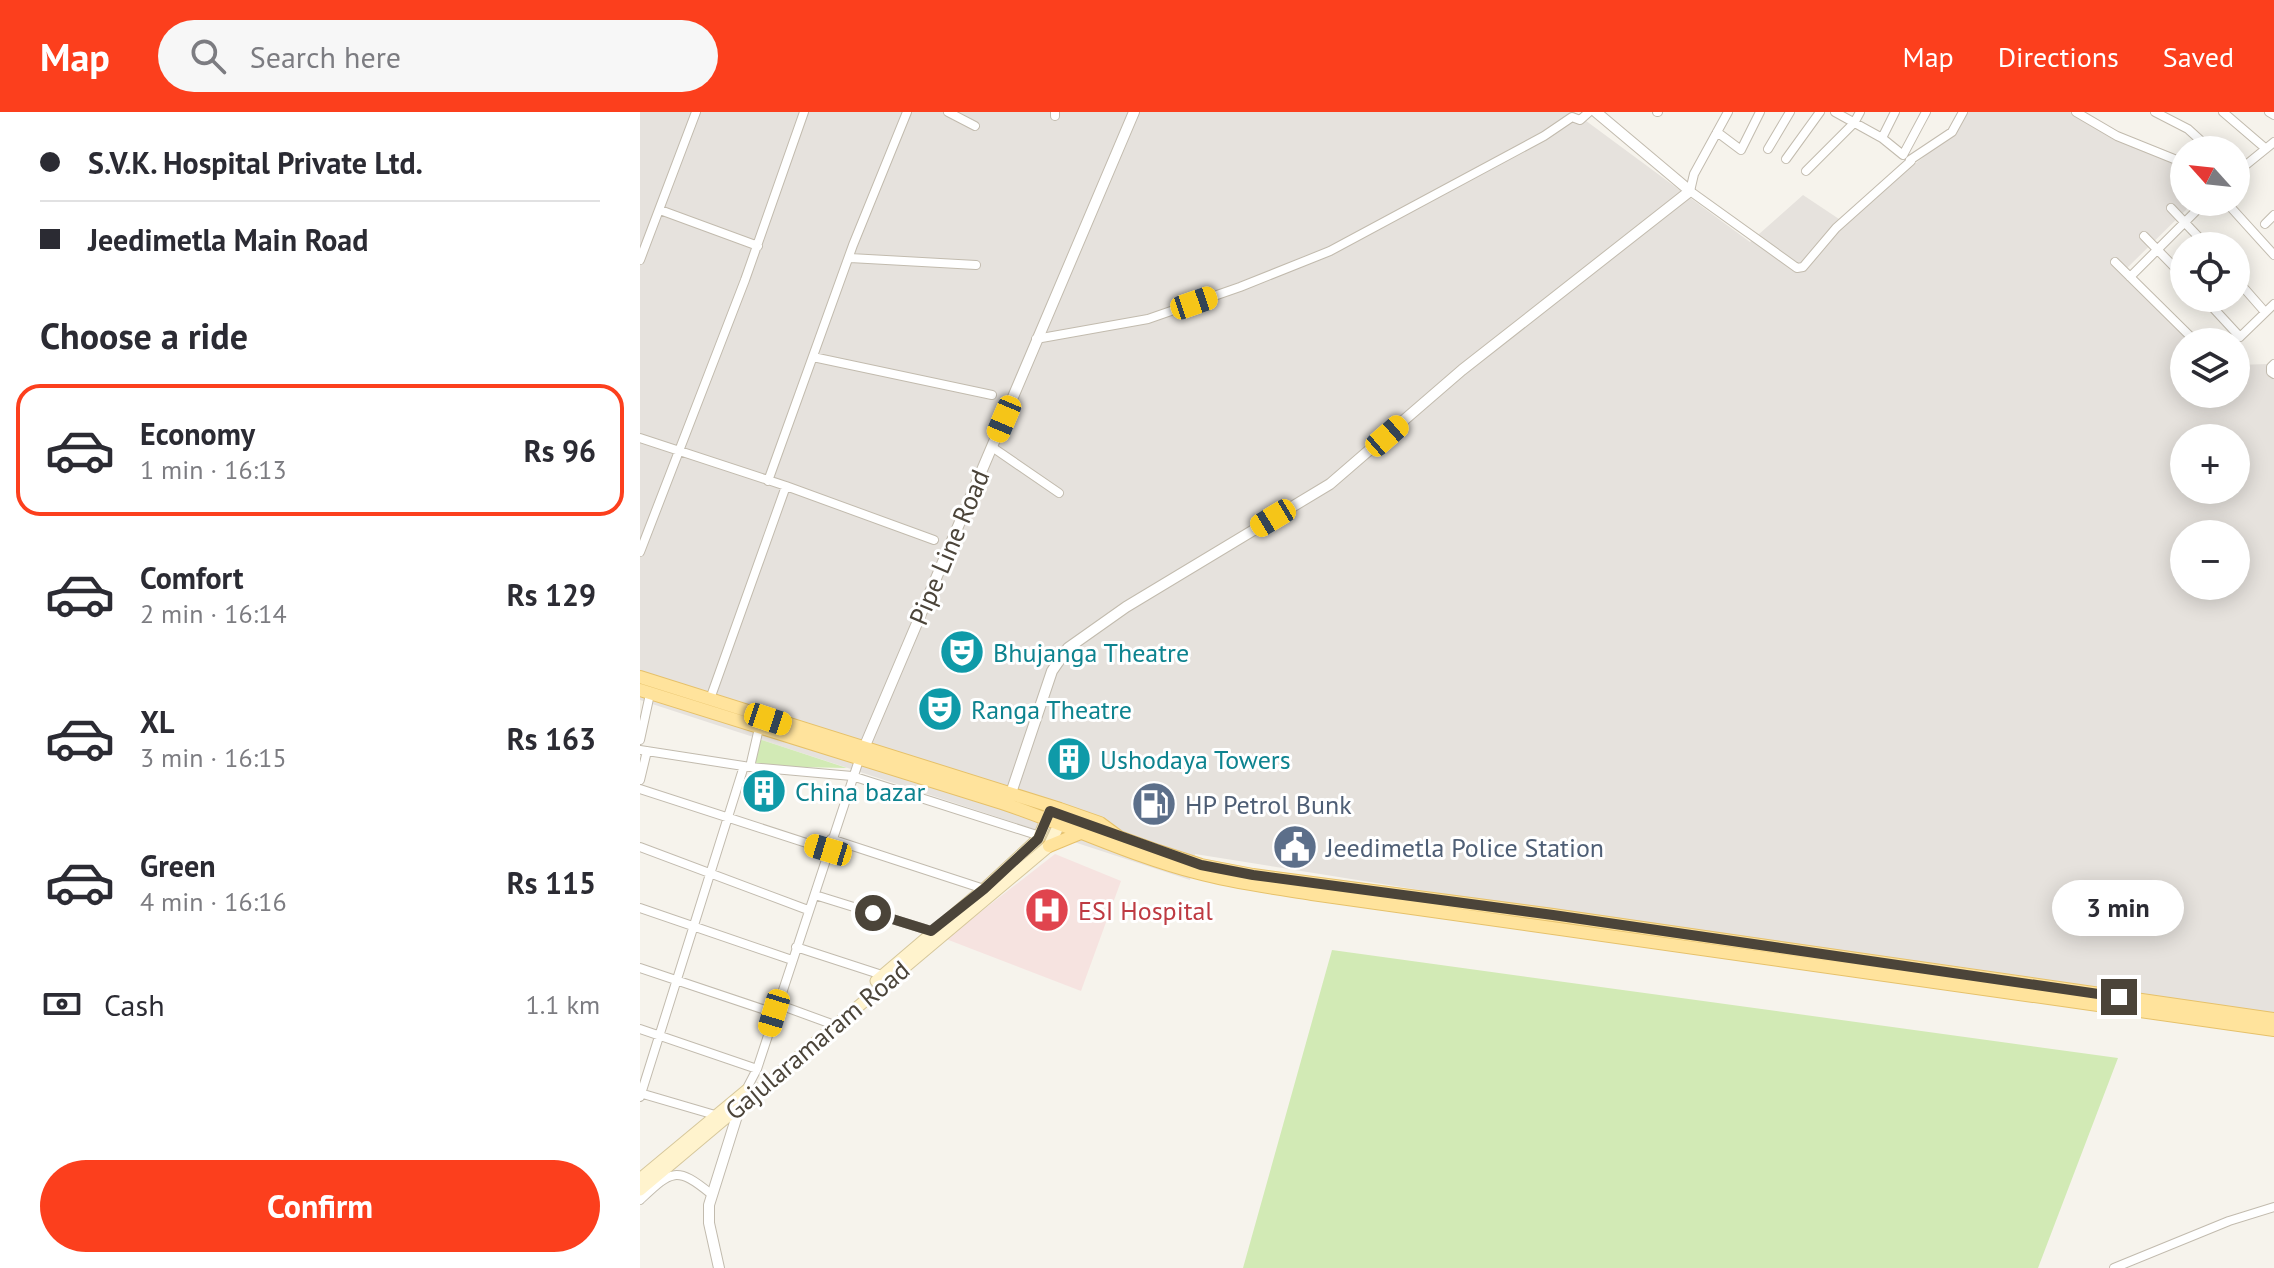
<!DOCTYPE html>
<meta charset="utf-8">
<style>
body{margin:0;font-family:"PT Sans",sans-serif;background:#f7f7f7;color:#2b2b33;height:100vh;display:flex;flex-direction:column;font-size:30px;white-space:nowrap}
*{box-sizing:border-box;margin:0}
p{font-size:26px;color:#7c7c81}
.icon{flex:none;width:44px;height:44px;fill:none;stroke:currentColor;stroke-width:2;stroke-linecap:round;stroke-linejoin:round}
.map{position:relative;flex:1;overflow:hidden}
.panel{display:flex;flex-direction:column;background:#fff;width:640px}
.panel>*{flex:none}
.banner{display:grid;align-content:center;height:176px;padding:0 40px;background:#fff}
.needle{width:52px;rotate:297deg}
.tools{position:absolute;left:1530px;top:24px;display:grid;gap:16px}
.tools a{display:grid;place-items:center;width:80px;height:80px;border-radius:50%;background:#fff;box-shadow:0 4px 20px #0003;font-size:40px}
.end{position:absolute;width:36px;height:36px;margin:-18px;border:10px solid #4b4439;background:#fff;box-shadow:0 0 0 4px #fff}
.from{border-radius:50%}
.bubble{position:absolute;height:56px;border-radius:28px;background:#fff;box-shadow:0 4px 20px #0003;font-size:26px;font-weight:700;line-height:56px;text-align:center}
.car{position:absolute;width:24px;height:48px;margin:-24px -12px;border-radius:10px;box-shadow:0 0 6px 2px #0007;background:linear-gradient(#f5c518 24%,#345 0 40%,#f5c518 0 76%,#345 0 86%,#f5c518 0)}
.banner b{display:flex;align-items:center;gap:28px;height:76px;font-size:30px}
.banner b+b{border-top:2px solid #e1e1e2}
.banner i{width:20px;height:20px;background:#2b2b33}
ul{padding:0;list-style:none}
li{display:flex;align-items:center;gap:24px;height:132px;margin:0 16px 12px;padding:0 24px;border:4px solid transparent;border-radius:24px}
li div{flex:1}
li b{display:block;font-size:30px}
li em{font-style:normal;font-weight:700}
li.current{border-color:#fc3f1d}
li>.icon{width:72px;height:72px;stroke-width:1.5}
h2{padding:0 40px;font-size:36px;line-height:96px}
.pay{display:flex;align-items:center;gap:20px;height:88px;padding:0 40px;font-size:30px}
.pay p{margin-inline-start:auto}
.primary-button{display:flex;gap:16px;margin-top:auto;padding:16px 40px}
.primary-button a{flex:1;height:92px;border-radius:48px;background:#fc3f1d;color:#fff;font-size:32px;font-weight:700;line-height:92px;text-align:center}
header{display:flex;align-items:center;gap:48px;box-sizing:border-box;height:112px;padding:0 40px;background:#fc3f1d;color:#fff}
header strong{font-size:38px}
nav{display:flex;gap:44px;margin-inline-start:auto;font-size:28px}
.search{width:560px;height:72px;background:#f7f7f7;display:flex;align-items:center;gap:20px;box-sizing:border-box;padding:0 28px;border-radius:44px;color:#7c7c81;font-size:30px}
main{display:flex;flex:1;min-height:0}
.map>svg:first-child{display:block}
.industrial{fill:#e6e2dd;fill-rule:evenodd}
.medical{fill:#f6e3e0}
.green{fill:#d2eab5}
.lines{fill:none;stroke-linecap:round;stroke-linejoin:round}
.minor-casing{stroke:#c2bbae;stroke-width:10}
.tertiary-casing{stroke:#c2bbae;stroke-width:12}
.secondary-casing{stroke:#d6c79b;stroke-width:13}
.primary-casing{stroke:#e6c16a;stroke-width:14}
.minor{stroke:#fff;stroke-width:8}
.tertiary{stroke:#fff;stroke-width:10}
.secondary{stroke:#fff3cd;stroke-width:11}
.primary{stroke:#ffe39c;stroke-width:12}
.route{stroke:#4b4439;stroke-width:10}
.labels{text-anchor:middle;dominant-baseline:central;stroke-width:6;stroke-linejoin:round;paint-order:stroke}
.street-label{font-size:26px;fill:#4b4439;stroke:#fff}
.culture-label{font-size:26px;fill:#0d838f;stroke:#fff;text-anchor:start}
.service-label{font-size:26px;fill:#4e5e75;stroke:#fff;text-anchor:start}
.health-label{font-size:26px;fill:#be3a42;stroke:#fff;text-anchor:start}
</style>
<header>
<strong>Map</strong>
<div class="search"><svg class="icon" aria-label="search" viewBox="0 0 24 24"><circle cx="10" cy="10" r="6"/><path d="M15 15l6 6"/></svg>Search here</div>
<nav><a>Map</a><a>Directions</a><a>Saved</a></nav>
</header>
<main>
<section class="panel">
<div class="banner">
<b><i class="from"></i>S.V.K. Hospital Private Ltd.</b>
<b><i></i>Jeedimetla Main Road</b>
</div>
<h2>Choose a ride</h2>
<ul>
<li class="current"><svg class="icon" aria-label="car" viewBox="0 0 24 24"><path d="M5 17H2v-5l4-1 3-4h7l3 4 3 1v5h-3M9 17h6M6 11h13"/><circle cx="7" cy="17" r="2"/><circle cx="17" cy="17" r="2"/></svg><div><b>Economy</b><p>1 min · 16:13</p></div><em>Rs 96</em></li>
<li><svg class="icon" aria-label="car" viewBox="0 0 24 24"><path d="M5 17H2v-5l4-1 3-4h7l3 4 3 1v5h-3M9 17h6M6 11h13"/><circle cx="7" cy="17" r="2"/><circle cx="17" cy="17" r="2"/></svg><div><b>Comfort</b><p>2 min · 16:14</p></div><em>Rs 129</em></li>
<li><svg class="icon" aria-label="car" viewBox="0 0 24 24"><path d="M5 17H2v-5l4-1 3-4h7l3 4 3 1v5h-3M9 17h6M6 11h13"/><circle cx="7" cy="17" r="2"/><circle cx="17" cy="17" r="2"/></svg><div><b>XL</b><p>3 min · 16:15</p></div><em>Rs 163</em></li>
<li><svg class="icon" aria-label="car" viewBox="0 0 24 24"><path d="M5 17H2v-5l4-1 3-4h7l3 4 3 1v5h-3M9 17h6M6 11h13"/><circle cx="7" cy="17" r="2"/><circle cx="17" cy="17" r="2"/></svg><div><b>Green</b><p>4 min · 16:16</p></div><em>Rs 115</em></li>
</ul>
<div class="pay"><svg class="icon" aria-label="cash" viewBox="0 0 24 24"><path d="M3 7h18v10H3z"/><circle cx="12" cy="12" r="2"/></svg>Cash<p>1.1 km</p></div>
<div class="primary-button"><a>Confirm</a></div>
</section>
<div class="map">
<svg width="1634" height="1156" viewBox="0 0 1634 1156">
<rect width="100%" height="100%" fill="#f6f3ec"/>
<path class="industrial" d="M0,0H934L1110,130L1163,83L1202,109L1304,29L1319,0H1430L1544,57V90H1554L1486,157L1556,230H1544V282H1596V253L1628,252L1634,248V915L555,742L550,768L0,588ZM1544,326H1596V378H1544ZM1544,422H1596V474H1544Z"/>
<path class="medical" d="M415,742L481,769L441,879L306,827Z"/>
<path class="green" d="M119,627L207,656L113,654Z
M692,838L1478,946L1398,1156H603Z"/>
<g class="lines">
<g class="minor-casing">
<path id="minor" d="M308,0L335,14
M415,0V4
M1017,0H1018
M1088,0L1054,62L1050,79L1157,156L1163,155L1196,116L1271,49
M1195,0L1242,26L1263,43L1286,0
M1436,0L1477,24L1544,51
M1515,0L1548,17L1571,38
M1583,0L1625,36
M1629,0L1634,3
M1077,20L1101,38L1120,0
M1242,26L1255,0
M1128,37L1150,0
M1146,47L1180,0
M1270,48L1312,20L1323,0
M1166,59L1214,11L1220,0
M1596,61L1634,30
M1586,90L1634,143
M1531,96L1567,134
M20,98L118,134
M1625,112L1634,103
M1504,124L1544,165
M210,146L336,153
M0,148L56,0
M1475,150L1556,230
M1490,165L1565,90
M1596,167L1625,200
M1564,186L1600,225L1634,192
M396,227L508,207L600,175L690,139L904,24L932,5L940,8L949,0
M173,245L352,283
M1634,252L1631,255V260L1634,262
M0,326L146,374L294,428
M352,335L419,381
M128,369L213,133L267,0
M0,440L105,168L164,0
M70,587L146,374
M0,628L10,582
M0,638L110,655L212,664L400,724
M110,655L119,616
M0,668L7,639
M0,677L188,738
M191,727L344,777
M0,735L168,798
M175,783L291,819
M0,796L152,848
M156,835L242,863
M0,856L134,901
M137,892L189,911
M0,917L117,957
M106,978L117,957L219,648
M0,981L75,1003
M0,985L104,654
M0,1088C31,1059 36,1053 71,1082
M1474,1156L1589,1109L1634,1095"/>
</g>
<g class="tertiary-casing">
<path id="tertiary" d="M221,643L494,0
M371,681L412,559L428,536L486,495L690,372L822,258L1050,79L956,0
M79,1156L69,1111V1093L101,991"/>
</g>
<g class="secondary-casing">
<path id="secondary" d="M236,869L344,777L398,727L410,699
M0,1067L107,978
M0,1078L409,734L423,704"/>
</g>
<g class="primary-casing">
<path id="primary" d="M0,565L420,697L460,711L479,725L518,739L561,753L613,763L913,803L1634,907
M0,578L362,691C428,713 491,744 558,761C595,771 634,776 672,782L1634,918
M409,734L443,720"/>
</g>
<use href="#minor" class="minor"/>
<use href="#tertiary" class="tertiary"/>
<use href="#secondary" class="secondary"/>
<use href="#primary" class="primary"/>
</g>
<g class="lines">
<path class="route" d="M233,801L291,819L344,777L398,727L410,699L561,753L613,763L913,803L1479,885"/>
</g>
<defs>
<g id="theatre-disc" transform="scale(2.3)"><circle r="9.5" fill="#0f9aa8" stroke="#fff"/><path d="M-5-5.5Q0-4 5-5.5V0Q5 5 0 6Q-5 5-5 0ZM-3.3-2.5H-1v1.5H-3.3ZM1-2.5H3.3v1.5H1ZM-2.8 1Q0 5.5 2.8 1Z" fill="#fff"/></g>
<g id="building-disc" transform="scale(2.3)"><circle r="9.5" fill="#0f9aa8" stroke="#fff"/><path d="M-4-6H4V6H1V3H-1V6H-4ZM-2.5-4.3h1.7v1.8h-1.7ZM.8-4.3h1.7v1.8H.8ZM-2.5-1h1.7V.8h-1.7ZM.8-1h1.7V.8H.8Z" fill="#fff"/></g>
<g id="fuel-disc" transform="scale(2.3)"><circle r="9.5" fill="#5c6f8a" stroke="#fff"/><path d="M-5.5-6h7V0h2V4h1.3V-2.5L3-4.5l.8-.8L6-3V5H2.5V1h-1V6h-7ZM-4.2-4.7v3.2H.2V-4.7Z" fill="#fff"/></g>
<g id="civic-disc" transform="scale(2.3)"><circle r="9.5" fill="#5c6f8a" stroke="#fff"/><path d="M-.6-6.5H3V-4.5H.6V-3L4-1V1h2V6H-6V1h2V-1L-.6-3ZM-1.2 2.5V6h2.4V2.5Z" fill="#fff"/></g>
<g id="hospital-disc" transform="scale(2.3)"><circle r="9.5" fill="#e0444e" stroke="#fff"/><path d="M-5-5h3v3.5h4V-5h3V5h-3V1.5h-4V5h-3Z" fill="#fff"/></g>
</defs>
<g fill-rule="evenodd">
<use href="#theatre-disc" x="322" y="540"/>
<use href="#theatre-disc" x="300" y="597"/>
<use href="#building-disc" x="429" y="647"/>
<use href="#building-disc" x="124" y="679"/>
<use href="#fuel-disc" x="514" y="692"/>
<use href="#civic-disc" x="655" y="735"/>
<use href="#hospital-disc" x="407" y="798"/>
</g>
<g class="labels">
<g class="street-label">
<text transform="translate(309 435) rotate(-67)">Pipe Line Road</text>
<text transform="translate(177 928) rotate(-40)">Gajularamaram Road</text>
</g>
<g class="culture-label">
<text x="353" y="540">Bhujanga Theatre</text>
<text x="331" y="597">Ranga Theatre</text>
<text x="460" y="647">Ushodaya Towers</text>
<text x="155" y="679">China bazar</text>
</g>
<g class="service-label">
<text x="545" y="692">HP Petrol Bunk</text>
<text x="686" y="735">Jeedimetla Police Station</text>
</g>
<g class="health-label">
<text x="438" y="798">ESI Hospital</text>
</g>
</g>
</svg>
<div class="tools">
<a><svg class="needle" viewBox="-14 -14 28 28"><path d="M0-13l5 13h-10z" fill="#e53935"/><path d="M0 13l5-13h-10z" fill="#7c7c81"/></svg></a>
<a><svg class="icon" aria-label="locate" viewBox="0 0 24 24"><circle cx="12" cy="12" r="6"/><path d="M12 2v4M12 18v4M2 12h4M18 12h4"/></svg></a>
<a><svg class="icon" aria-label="layers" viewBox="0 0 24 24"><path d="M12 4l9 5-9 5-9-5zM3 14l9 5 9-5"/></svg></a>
<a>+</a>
<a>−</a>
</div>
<i class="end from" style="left:233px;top:801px"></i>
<i class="end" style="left:1479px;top:885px"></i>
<div class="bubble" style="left:1412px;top:768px;width:132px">3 min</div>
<i class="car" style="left:554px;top:191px;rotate:71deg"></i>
<i class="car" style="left:364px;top:307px;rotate:203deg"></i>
<i class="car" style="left:747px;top:324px;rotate:49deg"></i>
<i class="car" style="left:633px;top:406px;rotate:239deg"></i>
<i class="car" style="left:128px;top:607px;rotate:108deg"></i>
<i class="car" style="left:188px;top:738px;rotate:287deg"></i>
<i class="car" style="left:134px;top:901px;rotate:197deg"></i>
</div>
</main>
